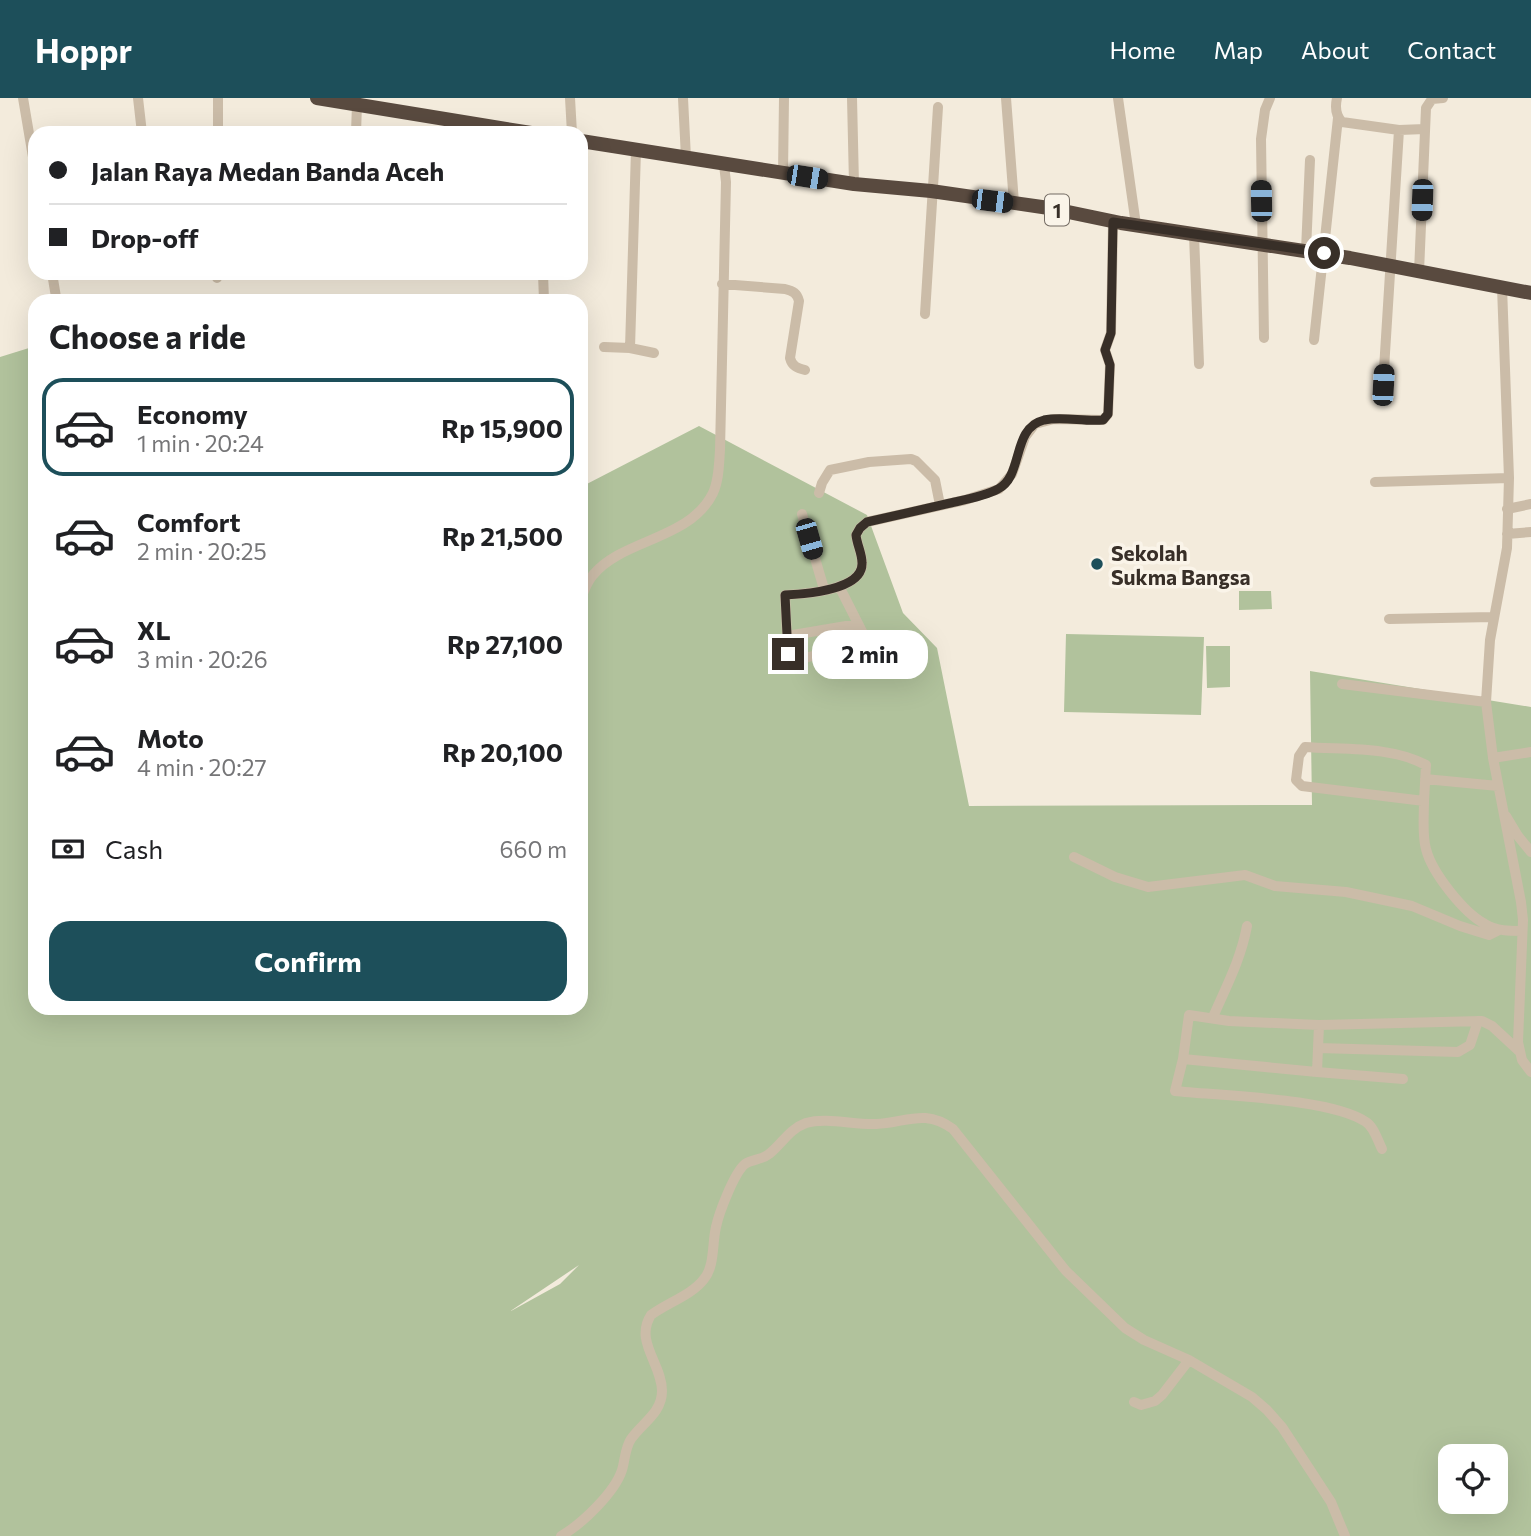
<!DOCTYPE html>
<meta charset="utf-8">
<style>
body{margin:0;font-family:Commissioner,sans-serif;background:#f6f6f6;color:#202124;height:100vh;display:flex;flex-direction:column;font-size:26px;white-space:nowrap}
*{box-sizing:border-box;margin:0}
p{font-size:23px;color:#757577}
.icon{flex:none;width:38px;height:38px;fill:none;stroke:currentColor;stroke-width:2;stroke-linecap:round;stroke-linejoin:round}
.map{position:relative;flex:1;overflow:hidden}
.drawer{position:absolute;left:28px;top:196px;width:560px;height:721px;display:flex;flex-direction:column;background:#fff;border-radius:21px;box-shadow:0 7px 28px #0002}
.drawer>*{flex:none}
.hud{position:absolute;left:28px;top:28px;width:560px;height:154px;border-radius:21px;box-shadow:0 7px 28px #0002;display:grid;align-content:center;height:154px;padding:0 21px;background:#fff}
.tools{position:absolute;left:1438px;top:1346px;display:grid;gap:14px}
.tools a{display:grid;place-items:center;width:70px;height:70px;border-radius:14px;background:#fff;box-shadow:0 7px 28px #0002;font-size:35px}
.end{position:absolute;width:32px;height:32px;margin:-16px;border:9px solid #382f28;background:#fff;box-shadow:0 0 0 4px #fff}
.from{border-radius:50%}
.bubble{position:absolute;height:49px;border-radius:21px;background:#fff;box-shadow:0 7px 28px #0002;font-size:23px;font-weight:700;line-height:49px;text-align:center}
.car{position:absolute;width:21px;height:42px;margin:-21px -10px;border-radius:9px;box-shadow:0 0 5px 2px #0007;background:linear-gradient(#222 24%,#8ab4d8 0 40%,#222 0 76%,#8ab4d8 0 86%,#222 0)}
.hud b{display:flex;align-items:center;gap:24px;height:66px;font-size:26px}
.hud b+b{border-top:2px solid #e0e0e0}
.hud i{width:18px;height:18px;background:#202124}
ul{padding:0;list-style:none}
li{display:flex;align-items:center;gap:21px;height:98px;margin:0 14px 10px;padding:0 7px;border:4px solid transparent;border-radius:21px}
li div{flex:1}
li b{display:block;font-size:26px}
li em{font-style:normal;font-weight:700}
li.current{border-color:#1d4f5a}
li>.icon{width:63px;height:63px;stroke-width:1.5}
h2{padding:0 21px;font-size:32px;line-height:84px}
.pay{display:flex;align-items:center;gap:18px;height:77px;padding:0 21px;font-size:26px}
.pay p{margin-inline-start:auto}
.cta{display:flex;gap:14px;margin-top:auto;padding:14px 21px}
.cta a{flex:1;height:80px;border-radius:21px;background:#1d4f5a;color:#fff;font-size:28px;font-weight:700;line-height:80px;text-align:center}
header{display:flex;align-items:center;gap:42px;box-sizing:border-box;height:98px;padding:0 35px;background:#1d4f5a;color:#fff}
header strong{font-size:33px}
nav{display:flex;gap:38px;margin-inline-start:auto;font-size:24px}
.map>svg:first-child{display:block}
.green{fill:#b1c29c;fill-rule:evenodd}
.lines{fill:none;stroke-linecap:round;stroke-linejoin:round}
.minor{stroke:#cbbca8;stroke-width:10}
.highway{stroke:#594a3f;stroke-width:14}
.route{stroke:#382f28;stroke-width:9}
.poi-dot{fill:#1d4f5a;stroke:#faf4e9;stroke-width:2.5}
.labels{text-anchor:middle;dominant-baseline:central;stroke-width:7;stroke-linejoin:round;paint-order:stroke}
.shield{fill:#faf4e9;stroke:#726a62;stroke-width:2}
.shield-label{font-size:19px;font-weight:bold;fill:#382f28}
.poi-label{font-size:21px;font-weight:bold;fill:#382f28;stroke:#faf4e9;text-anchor:start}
</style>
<header>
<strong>Hoppr</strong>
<nav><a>Home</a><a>Map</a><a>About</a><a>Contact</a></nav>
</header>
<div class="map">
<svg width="1531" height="1438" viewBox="0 0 1531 1438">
<rect width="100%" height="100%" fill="#f3ebdc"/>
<path class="green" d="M35,245V910H581V389L699,328L867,417L903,515L937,550L969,708L1312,707L1310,573L1531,609V1438H0V259L29,250ZM579,1167L560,1186L511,1213L512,1212ZM1451,1358H1496V1404H1451Z
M1239,493H1271L1272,511L1239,512Z
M1066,536L1204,539L1201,617L1064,614Z
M1206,548H1230V589L1207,590Z"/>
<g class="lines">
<path class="minor" d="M23,0L35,71
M138,0L142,35
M218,0V35
M570,0L572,35
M683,0L686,60
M852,0L854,86
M1006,0L1014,105
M1118,0L1136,127
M1337,0C1335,9 1335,17 1342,24L1399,32L1425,31
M356,35L357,6
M783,75L784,0
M1194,137L1199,266
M1306,152L1310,62
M1419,174L1426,10L1432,1L1443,0
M52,175L56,199L60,203
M543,175L544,203
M217,180V175
M722,186L785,191C793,193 797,195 799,203L790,260C792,268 797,270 805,272
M1502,189L1509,380L1507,450L1490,542L1486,604L1493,660L1521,804L1523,822L1518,944L1522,962L1531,974
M925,216L938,9
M1264,240L1261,41L1265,12L1270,0
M1314,242L1338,20
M604,249L630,250L654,255
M630,250L636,52
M1383,287L1399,32
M1375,384L1509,380
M819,395L822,385L830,372L869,364L911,361L916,363L935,382L940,407
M1507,411L1531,406
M802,416L824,491
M1507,436L1531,434
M839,488L876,561
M581,501C584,492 587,484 593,477C622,441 690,442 713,395C719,382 719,366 720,352L726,84L724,67
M1389,521L1493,519
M787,538L858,526
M868,545L800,561L791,560L788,556L785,497C805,496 863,492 862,465C862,455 857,447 856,437L860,430L867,424L965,402L999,391L1012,376L1025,339L1035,326L1054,321L1103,322L1108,316L1110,267L1105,252L1111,235L1113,124
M1342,586L1486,604
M1305,649C1344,652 1391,648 1426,667L1424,703L1302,688L1296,682L1299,658Z
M1493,660L1531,654
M1425,681L1498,688
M1424,703C1424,718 1422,737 1426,751C1432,775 1464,815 1485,826C1497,833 1509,833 1522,833
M1506,718L1518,738L1531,754
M1074,759L1115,779L1148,789L1245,777L1275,788L1346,794L1412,808L1460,828L1489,837L1499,832
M1213,919C1226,889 1241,861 1247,828
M1318,950L1458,954L1470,947L1478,923
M1183,961L1317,974L1319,927
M1317,974L1403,981
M1382,1051C1378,1043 1374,1029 1366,1024C1331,1000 1221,998 1175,993L1183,961L1189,917L1229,923L1319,927L1482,923L1492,928L1519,953
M1134,1304L1141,1307L1155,1303L1162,1297L1189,1262
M561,1438C582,1426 615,1394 622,1372C625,1362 625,1350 631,1341C642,1325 662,1315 662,1293C662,1266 634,1243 651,1217C667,1205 692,1197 704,1181C715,1168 712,1145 716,1129C719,1115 734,1075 745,1066C752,1061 762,1062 769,1056C782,1046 789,1031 806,1025C827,1019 854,1027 876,1026C906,1025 924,1010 953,1031L1066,1173L1125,1230L1144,1242L1189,1262L1252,1299L1267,1312L1282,1329L1331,1404L1345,1438"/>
<path class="highway" d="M317,0L531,35
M581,43L854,86L931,93L1049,110L1121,125L1350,160L1531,195"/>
</g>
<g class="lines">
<path class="route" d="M788,556L785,497C805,496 863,492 862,465C862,455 857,447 856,437L860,430L867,424C894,418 920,412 946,406C963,402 983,399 998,391C1024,378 1011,330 1044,322C1063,318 1084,324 1103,322L1108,316L1110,267L1105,252L1111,235L1113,124L1324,155"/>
</g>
<circle class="poi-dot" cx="1097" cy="466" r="7"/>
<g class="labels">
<rect class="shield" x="1045" y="96.5" width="24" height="31" rx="5"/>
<g class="shield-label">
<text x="1057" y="112">1</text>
</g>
<g class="poi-label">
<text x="1111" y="454">Sekolah<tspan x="1111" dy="24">Sukma Bangsa</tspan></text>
</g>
</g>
</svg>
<div class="tools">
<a><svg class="icon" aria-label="locate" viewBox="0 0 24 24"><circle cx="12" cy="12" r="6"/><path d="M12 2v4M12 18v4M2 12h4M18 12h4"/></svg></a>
</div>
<i class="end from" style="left:1324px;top:155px"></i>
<i class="end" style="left:788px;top:556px"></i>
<div class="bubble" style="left:812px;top:532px;width:116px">2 min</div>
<i class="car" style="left:807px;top:79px;rotate:99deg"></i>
<i class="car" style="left:1422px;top:102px;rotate:182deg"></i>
<i class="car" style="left:992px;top:103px;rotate:97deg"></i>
<i class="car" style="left:1261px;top:103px;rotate:359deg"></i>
<i class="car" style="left:1383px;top:287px;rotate:3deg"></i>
<i class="car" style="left:809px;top:441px;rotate:164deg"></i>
<div class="hud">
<b><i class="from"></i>Jalan Raya Medan Banda Aceh</b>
<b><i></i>Drop-off</b>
</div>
<section class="drawer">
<h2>Choose a ride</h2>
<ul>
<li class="current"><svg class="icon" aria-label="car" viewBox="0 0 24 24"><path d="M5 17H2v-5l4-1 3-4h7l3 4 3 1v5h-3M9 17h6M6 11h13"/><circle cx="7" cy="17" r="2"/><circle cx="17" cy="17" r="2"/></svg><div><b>Economy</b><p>1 min · 20:24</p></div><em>Rp 15,900</em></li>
<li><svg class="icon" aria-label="car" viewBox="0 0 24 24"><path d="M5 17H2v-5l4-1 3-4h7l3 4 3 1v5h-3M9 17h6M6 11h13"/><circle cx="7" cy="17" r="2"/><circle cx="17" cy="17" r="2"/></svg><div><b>Comfort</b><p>2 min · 20:25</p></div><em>Rp 21,500</em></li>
<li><svg class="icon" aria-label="car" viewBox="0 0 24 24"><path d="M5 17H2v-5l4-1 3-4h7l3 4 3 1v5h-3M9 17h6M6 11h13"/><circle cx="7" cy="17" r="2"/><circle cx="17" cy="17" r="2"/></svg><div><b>XL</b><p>3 min · 20:26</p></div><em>Rp 27,100</em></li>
<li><svg class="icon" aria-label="car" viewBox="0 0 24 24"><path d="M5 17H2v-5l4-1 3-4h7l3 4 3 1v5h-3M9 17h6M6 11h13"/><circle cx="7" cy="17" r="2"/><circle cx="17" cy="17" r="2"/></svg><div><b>Moto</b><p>4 min · 20:27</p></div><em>Rp 20,100</em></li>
</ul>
<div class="pay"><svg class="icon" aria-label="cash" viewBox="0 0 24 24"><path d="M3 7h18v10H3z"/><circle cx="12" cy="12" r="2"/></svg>Cash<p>660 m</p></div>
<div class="cta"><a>Confirm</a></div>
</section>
</div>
